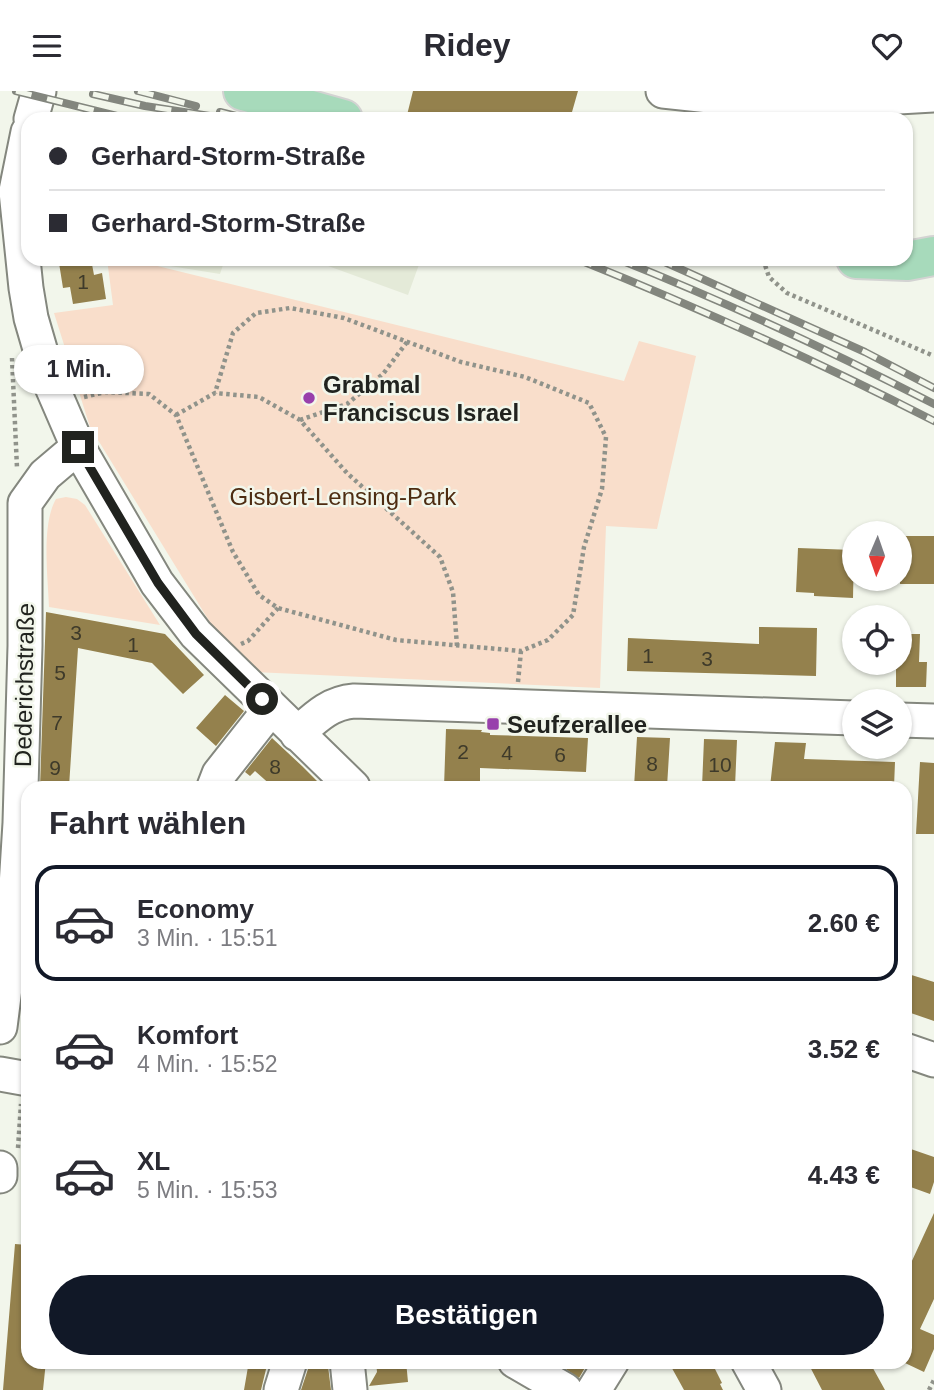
<!DOCTYPE html>
<html lang="de">
<meta charset="utf-8">
<style>
body{margin:0;font-family:Helvetica,sans-serif;background:#f7f7f7;color:#2b2b33;height:100vh;display:flex;flex-direction:column;font-size:26px;white-space:nowrap}
*{box-sizing:border-box;margin:0}
p{font-size:23px;color:#7c7c81}
.icon{flex:none;width:38px;height:38px;fill:none;stroke:currentColor;stroke-width:2;stroke-linecap:round;stroke-linejoin:round}
.map{position:relative;flex:1;overflow:hidden}
.drawer{position:absolute;left:21px;top:690px;width:891px;height:588px;display:flex;flex-direction:column;background:#fff;border-radius:21px;box-shadow:0 2px 5px #0004}
.drawer>*{flex:none}
.top-card{position:absolute;left:21px;top:21px;width:892px;height:154px;border-radius:21px;box-shadow:0 2px 5px #0004;display:grid;align-content:center;height:154px;padding:0 28px;background:#fff}
.needle{width:46px;rotate:182deg}
.tools{position:absolute;left:842px;top:430px;display:grid;gap:14px}
.tools a{display:grid;place-items:center;width:70px;height:70px;border-radius:50%;background:#fff;box-shadow:0 2px 5px #0004;font-size:35px}
.end{position:absolute;width:32px;height:32px;margin:-16px;border:9px solid #21231f;background:#fff;box-shadow:0 0 0 4px #fff}
.from{border-radius:50%}
.bubble{position:absolute;height:49px;border-radius:24px;background:#fff;box-shadow:0 2px 5px #0004;font-size:23px;font-weight:600;line-height:49px;text-align:center}
.top-card b{display:flex;align-items:center;gap:24px;height:66px;font-size:26px}
.top-card b+b{border-top:2px solid #e1e1e2}
.top-card i{width:18px;height:18px;background:#2b2b33}
ul{padding:0;list-style:none}
li{display:flex;align-items:center;gap:21px;height:116px;margin:0 14px 10px;padding:0 14px;border:4px solid transparent;border-radius:21px}
li div{flex:1}
li b{display:block;font-size:26px}
li em{font-style:normal;font-weight:600}
li.selected{border-color:#111827}
li>.icon{width:63px;height:63px;stroke-width:1.5}
h2{padding:0 28px;font-size:32px;line-height:84px}
.cta{display:flex;gap:14px;margin-top:auto;padding:14px 28px}
.cta a{flex:1;height:80px;border-radius:42px;background:#111827;color:#fff;font-size:28px;font-weight:600;line-height:80px;text-align:center}
header{display:flex;justify-content:space-between;align-items:center;height:91px;padding:0 28px;background:#fff;font-size:32px;font-weight:600}
.map>svg:first-child{display:block}
.built{fill:#e4ead8}
.green{fill:#f9decb}
.building{fill:#94814d}
.lines{fill:none;stroke-linecap:round;stroke-linejoin:round}
.minor-casing{stroke:#84877e;stroke-width:37}
.major-casing{stroke:#d3d3d2;stroke-width:42}
.path{stroke:#90938b;stroke-width:4.5;stroke-dasharray:3.5 3.5;stroke-linecap:butt}
.minor{stroke:#fff;stroke-width:33}
.major{stroke:#a7dabb;stroke-width:38}
.rail-casing{stroke:#83867e;stroke-width:8}
.rail{stroke:#f2f6eb;stroke-width:5;stroke-dasharray:16;stroke-linecap:butt}
.route{stroke:#21231f;stroke-width:9}
.poi-dot{fill:#9840ac;stroke:#f2f6eb;stroke-width:2.5}
.labels{text-anchor:middle;dominant-baseline:central;stroke-width:5;stroke-linejoin:round;paint-order:stroke}
.number-label{font-size:21px;fill:#3e3a2a}
.poi-label{font-size:24px;font-weight:bold;fill:#21231f;stroke:#f2f6eb;text-anchor:start}
.park-label{font-size:24px;fill:#4d2c11;stroke:#f2f6eb}
.street-label{font-size:24px;fill:#21231f;stroke:#f2f6eb}
</style>
<header><svg class="icon" aria-label="menu" viewBox="0 0 24 24"><path d="M4 6h16M4 12h16M4 18h16"/></svg>Ridey<svg class="icon" aria-label="heart" viewBox="0 0 24 24"><path d="M12 20l-8-8c-3-5 5-10 8-4 3-6 11-1 8 4z"/></svg></header>
<div class="map">
<svg width="934" height="1299" viewBox="0 0 934 1299">
<rect width="100%" height="100%" fill="#f2f6eb"/>
<path class="built" d="M139,168H225L220,183L139,170Z
M309,168H421L408,204Z"/>
<path class="green" d="M107,168H129L624,290L639,250L696,265L657,438L606,435L600,597L254,581L211,533L90,336L54,222L113,214Z
M66,406L77,408L85,414L160,534L49,516C48,486 41,434 56,408Z"/>
<path class="building" d="M413,0H578L570,28H406Z
M82,168H91L94,184L102,182L106,208L73,213L70,196L63,197L59,172Z
M900,445H934V493H900Z
M798,457L854,459L853,507L814,505V502L796,501Z
M46,521L165,543L204,584L183,603L152,572L78,557L69,696H40Z
M759,536L817,537L816,585L627,580L628,547L759,553Z
M900,543H920L919,571H927L926,596H896V572H900Z
M225,604L244,620L216,655L196,637Z
M446,638L482,639L481,641L490,642V644L588,647L586,681L480,677V696H444Z
M637,646L670,647L667,696H634Z
M272,647L302,675L323,696H273L255,680L250,685L245,681Z
M704,648L737,649L735,696H702Z
M775,651L806,652L804,668L895,671L894,696H770Z
M920,671L934,672V743H916Z
M905,882L934,891V930L905,920Z
M905,1056L934,1066V1091L930,1103L905,1094Z
M934,1122V1208L920,1238L934,1244V1258L924,1281L905,1272V1185Z
M15,1153L28,1154V1270H46L43,1299H3Z
M249,1270H268L261,1299H244Z
M376,1270H406L408,1291L369,1295L377,1281Z
M554,1270H589L579,1287Z
M668,1270H711L722,1292L720,1293L723,1299H684Z
M807,1270H869L885,1299H822Z
M328,1275L331,1299H301L308,1278Z"/>
<g class="lines">
<g class="minor-casing">
<path id="minor" d="M663,0L747,9H846L934,4
M31,28L39,0
M28,41L16,100L26,197L31,227L49,289L78,356L157,492L196,543L353,696
M900,629L934,630
M297,643C315,627 329,612 354,610L854,627
M214,696L219,683L271,617
M0,936L14,827L20,732L25,555V412L45,384L78,356
M905,959L934,969
M0,983L28,988
M0,1077V1085
M347,1270L350,1299
M515,1270L565,1299
M748,1270L764,1299
M281,1299L290,1270
M594,1299L612,1270"/>
</g>
<g class="major-casing">
<path id="major" d="M243,0L343,28
M856,168L907,170L934,165"/>
</g>
<path class="path" d="M763,168L769,186L787,202L934,265
M12,267L17,377
M84,306L105,301L149,303L176,324L233,461L259,504L278,517L396,549L521,560L548,549L573,524L584,456L602,398L606,346L589,312L525,286L461,271L344,227L290,217L256,222L233,242L215,302
M176,324L215,302L259,306L300,329L347,382L440,466L453,501L457,555
M300,329L347,313L383,283L407,251
M241,553L248,550L278,517
M518,591L521,560
M18,1057L21,1013
M929,1299L934,1289"/>
<use href="#minor" class="minor"/>
<use href="#major" class="major"/>
<g class="rail-casing">
<path id="rail" d="M16,0L129,28
M138,0L196,15
M93,3L145,15L229,28
M220,21L248,28
M577,168C699,217 817,270 934,330
M618,168C726,211 831,260 934,313
M658,168L865,261L934,297"/>
</g>
<use href="#rail" class="rail"/>
</g>
<g class="lines">
<path class="route" d="M78,356L158,492L196,543L262,608"/>
</g>
<g class="poi-dot">
<circle cx="309" cy="307" r="7"/>
<rect x="486" y="626" width="14" height="14" rx="3.5"/>
</g>
<g class="labels">
<g class="number-label">
<text x="83" y="190">1</text>
<text x="76" y="541">3</text>
<text x="133" y="553">1</text>
<text x="648" y="564">1</text>
<text x="707" y="567">3</text>
<text x="60" y="581">5</text>
<text x="57" y="631">7</text>
<text x="463" y="660">2</text>
<text x="507" y="661">4</text>
<text x="560" y="663">6</text>
<text x="652" y="672">8</text>
<text x="720" y="673">10</text>
<text x="275" y="675">8</text>
<text x="55" y="676">9</text>
</g>
<g class="poi-label">
<text x="323" y="293">Grabmal<tspan x="323" dy="28">Franciscus Israel</tspan></text>
<text x="507" y="633">Seufzerallee</text>
</g>
<g class="park-label">
<text x="343" y="405">Gisbert-Lensing-Park</text>
</g>
<g class="street-label">
<text transform="translate(24 594) rotate(-89)">Dederichstraße</text>
</g>
</g>
</svg>
<div class="tools">
<a><svg class="needle" viewBox="-14 -14 28 28"><path d="M0-13l5 13h-10z" fill="#e53935"/><path d="M0 13l5-13h-10z" fill="#7c7c81"/></svg></a>
<a><svg class="icon" aria-label="locate" viewBox="0 0 24 24"><circle cx="12" cy="12" r="6"/><path d="M12 2v4M12 18v4M2 12h4M18 12h4"/></svg></a>
<a><svg class="icon" aria-label="layers" viewBox="0 0 24 24"><path d="M12 4l9 5-9 5-9-5zM3 14l9 5 9-5"/></svg></a>
</div>
<i class="end from" style="left:262px;top:608px"></i>
<i class="end" style="left:78px;top:356px"></i>
<div class="bubble" style="left:14px;top:254px;width:130px">1 Min.</div>
<div class="top-card">
<b><i class="from"></i>Gerhard-Storm-Straße</b>
<b><i></i>Gerhard-Storm-Straße</b>
</div>
<section class="drawer">
<h2>Fahrt wählen</h2>
<ul>
<li class="selected"><svg class="icon" aria-label="car" viewBox="0 0 24 24"><path d="M5 17H2v-5l4-1 3-4h7l3 4 3 1v5h-3M9 17h6M6 11h13"/><circle cx="7" cy="17" r="2"/><circle cx="17" cy="17" r="2"/></svg><div><b>Economy</b><p>3 Min. · 15:51</p></div><em>2.60 €</em></li>
<li><svg class="icon" aria-label="car" viewBox="0 0 24 24"><path d="M5 17H2v-5l4-1 3-4h7l3 4 3 1v5h-3M9 17h6M6 11h13"/><circle cx="7" cy="17" r="2"/><circle cx="17" cy="17" r="2"/></svg><div><b>Komfort</b><p>4 Min. · 15:52</p></div><em>3.52 €</em></li>
<li><svg class="icon" aria-label="car" viewBox="0 0 24 24"><path d="M5 17H2v-5l4-1 3-4h7l3 4 3 1v5h-3M9 17h6M6 11h13"/><circle cx="7" cy="17" r="2"/><circle cx="17" cy="17" r="2"/></svg><div><b>XL</b><p>5 Min. · 15:53</p></div><em>4.43 €</em></li>
</ul>
<div class="cta"><a>Bestätigen</a></div>
</section>
</div>
